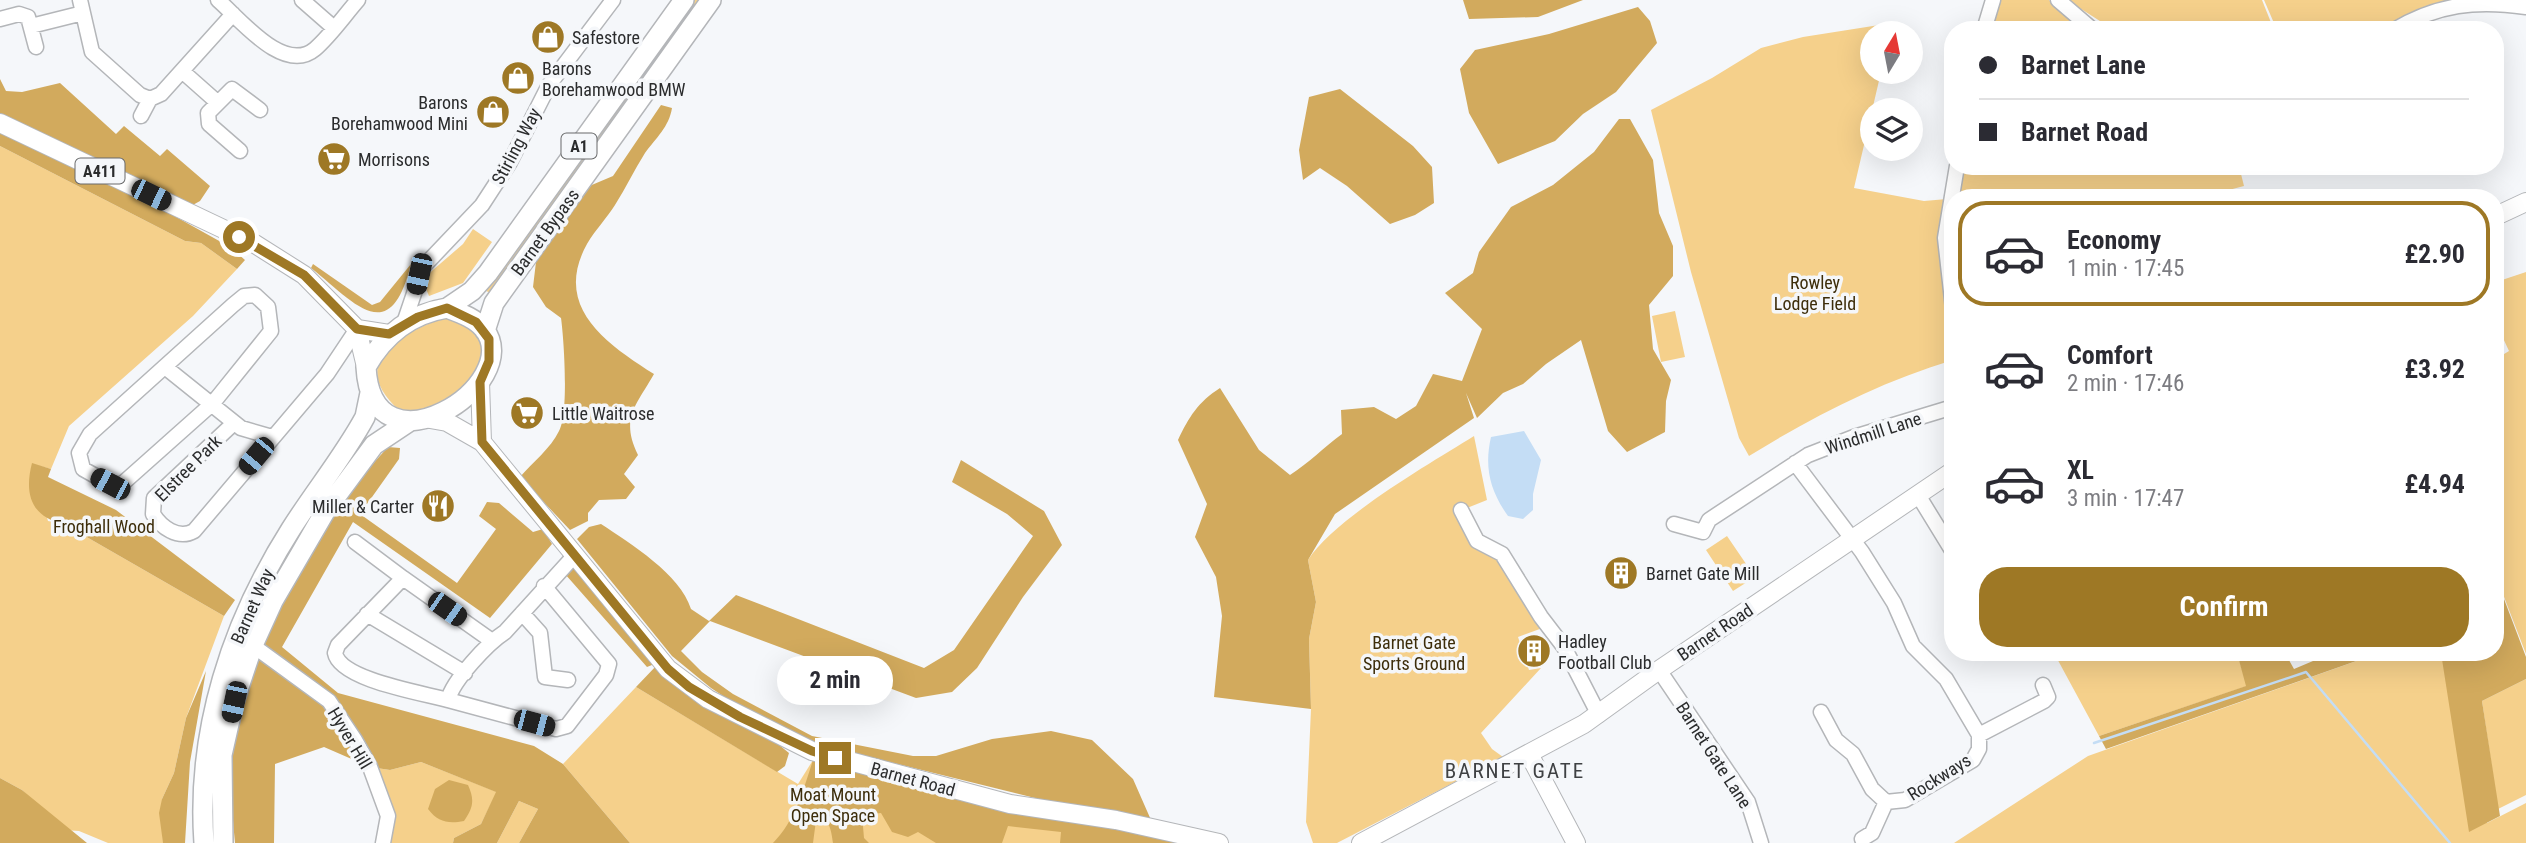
<!DOCTYPE html>
<meta charset="utf-8">
<style>
body{margin:0;font-family:"Roboto Condensed",sans-serif;background:#f2f2f3;color:#2b2b33;height:100vh;display:flex;flex-direction:column;font-size:26px;white-space:nowrap}
*{box-sizing:border-box;margin:0}
p{font-size:23px;color:#7c7c81}
.icon{flex:none;width:38px;height:38px;fill:none;stroke:currentColor;stroke-width:2;stroke-linecap:round;stroke-linejoin:round}
.map{position:relative;flex:1;overflow:hidden}
.sheet{position:absolute;left:1944px;top:189px;width:560px;height:472px;display:flex;flex-direction:column;background:#fff;border-radius:28px;box-shadow:0 7px 28px #0002}
.sheet>*{flex:none}
.banner{position:absolute;left:1944px;top:21px;width:560px;height:154px;border-radius:28px;box-shadow:0 7px 28px #0002;display:grid;align-content:center;height:154px;padding:0 35px;background:#fff}
.needle{width:46px;rotate:10deg}
.tools{position:absolute;left:1860px;top:21px;display:grid;gap:14px}
.tools a{display:grid;place-items:center;width:63px;height:63px;border-radius:50%;background:#fff;box-shadow:0 7px 28px #0002;font-size:35px}
.end{position:absolute;width:32px;height:32px;margin:-16px;border:9px solid #9e7825;background:#fff;box-shadow:0 0 0 4px #fff}
.from{border-radius:50%}
.bubble{position:absolute;height:49px;border-radius:24px;background:#fff;box-shadow:0 7px 28px #0002;font-size:23px;font-weight:700;line-height:49px;text-align:center}
.car{position:absolute;width:21px;height:42px;margin:-21px -10px;border-radius:9px;box-shadow:0 0 5px 2px #0007;background:linear-gradient(#222 24%,#8ab4d8 0 40%,#222 0 76%,#8ab4d8 0 86%,#222 0)}
.banner b{display:flex;align-items:center;gap:24px;height:66px;font-size:26px}
.banner b+b{border-top:2px solid #e1e1e2}
.banner i{width:18px;height:18px;background:#2b2b33}
ul{padding:12px 0 0;list-style:none}
li{display:flex;align-items:center;gap:21px;height:105px;margin:0 14px 10px;padding:0 21px;border:4px solid transparent;border-radius:28px}
li div{flex:1}
li b{display:block;font-size:26px}
li em{font-style:normal;font-weight:700}
li.selected{border-color:#9e7825}
li>.icon{width:63px;height:63px;stroke-width:1.5}
.button{display:flex;gap:14px;margin-top:auto;padding:14px 35px}
.button a{flex:1;height:80px;border-radius:28px;background:#9e7825;color:#fff;font-size:28px;font-weight:700;line-height:80px;text-align:center}
.map>svg:first-child{display:block}
.green{fill:#f5d08b}
.forest{fill:#d2aa5d}
.water{fill:#c4ddf5}
.lines{fill:none;stroke-linecap:round;stroke-linejoin:round}
.stream{stroke:#c4ddf5;stroke-width:2.5}
.minor-casing{stroke:#b4b6b9;stroke-width:17}
.major-casing{stroke:#b4b6b9;stroke-width:20}
.highway-casing{stroke:#b4b6b9;stroke-width:22}
.minor{stroke:#fff;stroke-width:14}
.major{stroke:#fff;stroke-width:18}
.highway{stroke:#fff;stroke-width:19}
.route{stroke:#9e7825;stroke-width:9}
.labels{text-anchor:middle;dominant-baseline:central;stroke-width:7;stroke-linejoin:round;paint-order:stroke}
.shield{fill:#f5f7fa;stroke:#68696a;stroke-width:2}
.shield-label{font-size:16px;font-weight:bold;fill:#2b2c2d}
.poi-label{font-size:18px;fill:#2b2c2d;stroke:#f5f7fa;text-anchor:start}
.street-label{font-size:18px;fill:#2b2c2d;stroke:#f5f7fa}
.park-label{font-size:18px;fill:#3d2d0a;stroke:#f5f7fa}
.quarter-label{font-size:21px;letter-spacing:2px;fill:#3f4143;stroke:#f5f7fa}
</style>
<div class="map">
<svg width="2526" height="843" viewBox="0 0 2526 843">
<rect width="100%" height="100%" fill="#f5f7fa"/>
<path class="green" d="M695,0H700L491,293L486,291Z
M2000,0H2049L2081,30H1990Z
M2067,0H2262L2274,30H2114Z
M2264,0H2449L2421,10L2381,30H2277Z
M1892,23L1890,33H1872V72H1881L1854,188L1924,201L1947,199L1941,243L1953,360C1880,382 1814,416 1749,456L1739,438L1691,272L1651,110L1712,78L1761,48L1803,37Z
M0,146L185,241L201,243L237,269L193,316L69,426L51,469L32,464L48,521L64,524L224,616L186,718L174,773L162,799L163,843H108L79,831L64,830L22,790L0,778Z
M1963,166H2239L2244,186L2198,198H1957Z
M473,229L492,242L463,283L429,296L424,284L426,276L463,244Z
M2526,272V654L2496,576V359L2509,351L2496,323V282Z
M1675,311L1685,357L1661,362L1652,316Z
M443,318C514,325 473,400 427,410C419,412 409,411 400,411C347,364 397,335 443,318Z
M1474,436L1487,500L1462,510L1477,541L1502,554L1548,626L1518,637L1529,670L1541,668L1481,733L1492,749L1503,757L1337,843H1313L1306,822L1311,709L1309,639L1316,602L1308,560C1335,518 1429,464 1474,436Z
M1727,536L1755,577L1733,591L1706,550Z
M2054,653H2237L2247,686L2099,736Z
M2379,653H2459L2487,823L2526,803V843H1954L2088,756Z
M2526,679V795L2498,809L2482,701Z
M636,687L798,784L813,760L930,790L1189,843H630L563,764Z
M421,762L497,792L481,824L454,838L453,843H383L386,836L370,767L390,770Z
M519,801L538,809L519,843H497Z"/>
<path class="forest" d="M1463,0H1583L1538,17L1469,19Z
M1638,7L1650,21L1657,43L1616,92L1583,114L1555,141L1498,164L1469,113L1460,69L1475,50L1549,34Z
M0,79L6,91L22,92L60,83L116,134L124,126L160,156L167,149L210,186L200,201L191,206L0,113Z
M1340,89L1413,146L1432,167L1434,203L1415,215L1390,224L1347,186L1320,168L1303,180L1299,150L1309,97Z
M661,105L672,108C669,127 656,138 645,153C634,170 626,188 615,205C607,218 595,230 587,244C552,307 607,344 654,374C636,406 620,418 638,455L624,474L635,487L626,499L599,500L588,513V521L570,530L520,477C532,463 551,448 559,431C569,414 564,339 561,318L546,307L533,287L536,262L587,187L613,176Z
M1619,119H1630L1653,160L1659,213L1673,246V276L1649,305L1653,349L1671,380L1666,401L1665,432L1627,452L1608,431L1581,340L1546,364L1523,384L1503,393L1477,418L1466,393L1474,418L1335,514L1308,560L1316,602L1309,639L1311,709L1214,697L1222,616L1216,577L1195,537L1207,504L1178,440C1189,417 1198,402 1220,388L1259,450L1290,475C1309,463 1324,447 1342,434L1341,410L1374,407L1396,419L1416,406L1433,374L1462,381L1482,329L1445,293L1473,273L1479,252L1511,207L1553,185L1594,152Z
M0,130L151,203L230,247L245,260L237,269L201,243L185,241L0,146Z
M313,264L372,305L380,302L411,264C390,349 355,303 311,268Z
M388,447L400,448L399,459L360,514L457,583L496,529L479,516L487,502L499,503L533,532L543,529L552,544L490,618L353,522L282,647L338,693L534,746L563,764L630,843H519L538,809L519,801L497,843H453L454,838L481,824L496,792L421,762L390,770L370,767L324,747L275,764L274,843H235C232,812 229,778 234,747C251,640 314,526 388,447Z
M961,460L1044,511L1062,545L1023,597L977,668L952,692L916,698L710,621L681,651L702,672L733,694L812,736L913,756H936L992,739L1051,731L1092,740L1133,779L1151,820L1063,805L857,754L791,735L758,719L711,688L672,656L577,539L589,527L601,524C631,544 680,574 691,609L709,621L736,595L924,668L954,650L1033,536L1007,514L952,482Z
M32,463L51,469L48,477L116,510L235,600L224,616L64,524C31,517 24,494 32,463Z
M571,564L653,660L652,665L647,667L565,574Z
M2496,578L2526,657V679L2482,701L2500,816L2469,832L2441,653H2496Z
M2237,653H2285L2294,669L2332,653H2379L2106,749L2099,736L2246,686Z
M657,665L773,740L789,753L785,766L777,772L636,687Z
M206,671L190,762L185,843H163L159,813L162,799L174,773L186,718Z
M813,760L930,790L1189,843H1060L1061,832L1008,826L1002,843H936L918,832L908,837L892,832L881,813L862,815L864,838L869,843H833C831,829 830,821 817,813L813,843H773C795,821 804,788 813,760Z
M0,778L22,790L87,843H0Z
M449,780L468,785C475,800 473,808 464,821C448,824 438,822 428,809L435,789Z"/>
<path class="water" d="M1524,431L1541,460L1533,494V510L1523,519L1508,516C1490,491 1484,467 1491,437Z"/>
<g class="lines">
<path class="stream" d="M2094,743L2306,672L2450,843"/>
<g class="minor-casing">
<path id="minor" d="M80,0L92,52L140,95L150,99
M218,0C240,19 284,75 315,49C331,35 344,16 358,0
M302,0L334,28
M2058,0L2093,30
M0,19L19,14L28,17L36,47
M31,26L83,13
M1984,30L1993,0
M2394,30C2438,4 2476,0 2526,7
M182,71L217,102
M141,116L150,99L161,94L233,14
M240,151L209,124L208,113L232,89L260,110
M255,295L268,307L271,331L213,403L122,484H110L83,469L79,453L90,434L233,305L244,296Z
M1953,309L1945,238L1957,166
M403,326L423,267L482,205L510,162L549,85L613,0
M165,367L241,428L272,437
M234,423L154,498L153,514C161,527 178,540 194,531L327,374L357,329
M1795,463L1862,552L1894,603L1913,646L1946,679L1979,735V749L1973,760L1905,800L1886,802L1872,789L1853,754L1836,740L1821,712
M1918,495L1953,552
M1461,510L1477,541L1502,554L1541,617L1564,647L1599,715
M1674,524L1703,532L1709,520L1808,455L1854,437L1953,407
M355,542L403,578
M522,613L540,633L545,677L568,680
M367,614L465,673
M492,641L403,578L338,645L335,653C340,680 423,693 448,700C453,680 488,643 505,632L575,555
M248,642L329,701L355,740L370,767L388,816L383,843
M1659,670L1748,802L1761,843
M448,700L556,729L567,726L606,675L609,664L544,586
M1979,735L2044,701L2048,697L2043,685
M1862,839L1872,833L1886,802"/>
</g>
<g class="major-casing">
<path id="major" d="M0,123L255,244L304,275L357,329L366,367
M2496,216L2526,202
M357,329L389,334
M480,382L482,442L668,669L708,699L812,751L1010,804L1116,820L1219,843
M430,419L447,422L482,442
M1530,756L1576,843
M1361,843L1584,724L1659,670L1953,471"/>
</g>
<g class="highway-casing">
<path id="highway" d="M447,308L472,291L488,273L684,0
M447,308C460,313 475,318 484,329C527,384 372,482 366,367C384,335 410,314 447,308Z
M485,331L494,303L711,0
M204,843C196,731 232,622 291,529C315,491 344,456 365,417L370,393
M223,843L222,755L234,702L253,645L273,601L326,510L374,445L410,421"/>
</g>
<use href="#minor" class="minor"/>
<use href="#major" class="major"/>
<use href="#highway" class="highway"/>
</g>
<g class="lines">
<path class="route" d="M239,237L304,275L357,329L389,334L418,317L447,308L476,322L489,339V361L480,382L482,442L668,669L689,687L740,717L812,751L835,758"/>
</g>
<defs>
<g id="shop-disc" transform="scale(1.75)"><circle r="9.5" fill="#9e7825" stroke="#f5f7fa"/><path d="M-5-2.5h2.3a2.7 3.5 0 0 1 5.4 0H5L5.5 6h-11ZM-1.5-2.5h3a1.5 2.3 0 0 0-3 0Z" fill="#fff"/></g>
<g id="supermarket-disc" transform="scale(1.75)"><circle r="9.5" fill="#9e7825" stroke="#f5f7fa"/><path d="M-6-5.5h2.5l.6 2H6L4.5 2H-2.5L-4.4-4H-6ZM-1.5 3.2a1.3 1.3 0 1 0 .1 0ZM3 3.2a1.3 1.3 0 1 0 .1 0Z" fill="#fff"/></g>
<g id="restaurant-disc" transform="scale(1.75)"><circle r="9.5" fill="#9e7825" stroke="#f5f7fa"/><path d="M-5-6h1v4h1v-4h1v4h1v-4h1v5L-1.5 .5V6h-2V.5L-5-1ZM5-6V6H3V1.5H1.5Q1.5-4 5-6Z" fill="#fff"/></g>
<g id="building-disc" transform="scale(1.75)"><circle r="9.5" fill="#9e7825" stroke="#f5f7fa"/><path d="M-4-6H4V6H1V3H-1V6H-4ZM-2.5-4.3h1.7v1.8h-1.7ZM.8-4.3h1.7v1.8H.8ZM-2.5-1h1.7V.8h-1.7ZM.8-1h1.7V.8H.8Z" fill="#fff"/></g>
</defs>
<g fill-rule="evenodd">
<use href="#shop-disc" x="548" y="37"/>
<use href="#shop-disc" x="518" y="78"/>
<use href="#shop-disc" x="493" y="112"/>
<use href="#supermarket-disc" x="334" y="159"/>
<use href="#supermarket-disc" x="527" y="413"/>
<use href="#restaurant-disc" x="438" y="506"/>
<use href="#building-disc" x="1621" y="573"/>
<use href="#building-disc" x="1534" y="651"/>
</g>
<g class="labels">
<g class="shield">
<rect x="561.5" y="133.5" width="35" height="25" rx="5"/>
<rect x="75.5" y="158.5" width="49" height="25" rx="5"/>
</g>
<g class="shield-label">
<text x="579" y="146">A1</text>
<text x="100" y="171">A411</text>
</g>
<g class="poi-label">
<text x="572" y="37">Safestore</text>
<text x="542" y="68">Barons<tspan x="542" dy="21">Borehamwood BMW</tspan></text>
<text x="468" y="102" text-anchor="end">Barons<tspan x="468" dy="21">Borehamwood Mini</tspan></text>
<text x="358" y="159">Morrisons</text>
<text x="552" y="413">Little Waitrose</text>
<text x="414" y="506" text-anchor="end">Miller &amp; Carter</text>
<text x="1646" y="573">Barnet Gate Mill</text>
<text x="1558" y="641">Hadley<tspan x="1558" dy="21">Football Club</tspan></text>
</g>
<g class="street-label">
<text transform="translate(516 146) rotate(-62)">Stirling Way</text>
<text transform="translate(545 232) rotate(-54)">Barnet Bypass</text>
<text transform="translate(1873 433) rotate(-18)">Windmill Lane</text>
<text transform="translate(188 468) rotate(-45)">Elstree Park</text>
<text transform="translate(252 606) rotate(-66)">Barnet Way</text>
<text transform="translate(1715 632) rotate(-34)">Barnet Road</text>
<text transform="translate(350 738) rotate(59)">Hyver Hill</text>
<text transform="translate(1714 755) rotate(57)">Barnet Gate Lane</text>
<text transform="translate(1939 777) rotate(-32)">Rockways</text>
<text transform="translate(913 779) rotate(15)">Barnet Road</text>
</g>
<g class="park-label">
<text x="1815" y="282">Rowley<tspan x="1815" dy="21">Lodge Field</tspan></text>
<text x="104" y="526">Froghall Wood</text>
<text x="1414" y="642">Barnet Gate<tspan x="1414" dy="21">Sports Ground</tspan></text>
<text x="833" y="794">Moat Mount<tspan x="833" dy="21">Open Space</tspan></text>
</g>
<g class="quarter-label">
<text x="1515" y="771">BARNET GATE</text>
</g>
</g>
</svg>
<div class="tools">
<a><svg class="needle" viewBox="-14 -14 28 28"><path d="M0-13l5 13h-10z" fill="#e53935"/><path d="M0 13l5-13h-10z" fill="#7c7c81"/></svg></a>
<a><svg class="icon" aria-label="layers" viewBox="0 0 24 24"><path d="M12 4l9 5-9 5-9-5zM3 14l9 5 9-5"/></svg></a>
</div>
<i class="end from" style="left:239px;top:237px"></i>
<i class="end" style="left:835px;top:758px"></i>
<div class="bubble" style="left:777px;top:656px;width:116px">2 min</div>
<i class="car" style="left:151px;top:195px;rotate:116deg"></i>
<i class="car" style="left:419px;top:274px;rotate:192deg"></i>
<i class="car" style="left:256px;top:456px;rotate:220deg"></i>
<i class="car" style="left:110px;top:484px;rotate:298deg"></i>
<i class="car" style="left:447px;top:609px;rotate:125deg"></i>
<i class="car" style="left:234px;top:702px;rotate:192deg"></i>
<i class="car" style="left:534px;top:723px;rotate:105deg"></i>
<div class="banner">
<b><i class="from"></i>Barnet Lane</b>
<b><i></i>Barnet Road</b>
</div>
<section class="sheet">
<ul>
<li class="selected"><svg class="icon" aria-label="car" viewBox="0 0 24 24"><path d="M5 17H2v-5l4-1 3-4h7l3 4 3 1v5h-3M9 17h6M6 11h13"/><circle cx="7" cy="17" r="2"/><circle cx="17" cy="17" r="2"/></svg><div><b>Economy</b><p>1 min · 17:45</p></div><em>£2.90</em></li>
<li><svg class="icon" aria-label="car" viewBox="0 0 24 24"><path d="M5 17H2v-5l4-1 3-4h7l3 4 3 1v5h-3M9 17h6M6 11h13"/><circle cx="7" cy="17" r="2"/><circle cx="17" cy="17" r="2"/></svg><div><b>Comfort</b><p>2 min · 17:46</p></div><em>£3.92</em></li>
<li><svg class="icon" aria-label="car" viewBox="0 0 24 24"><path d="M5 17H2v-5l4-1 3-4h7l3 4 3 1v5h-3M9 17h6M6 11h13"/><circle cx="7" cy="17" r="2"/><circle cx="17" cy="17" r="2"/></svg><div><b>XL</b><p>3 min · 17:47</p></div><em>£4.94</em></li>
</ul>
<div class="button"><a>Confirm</a></div>
</section>
</div>
